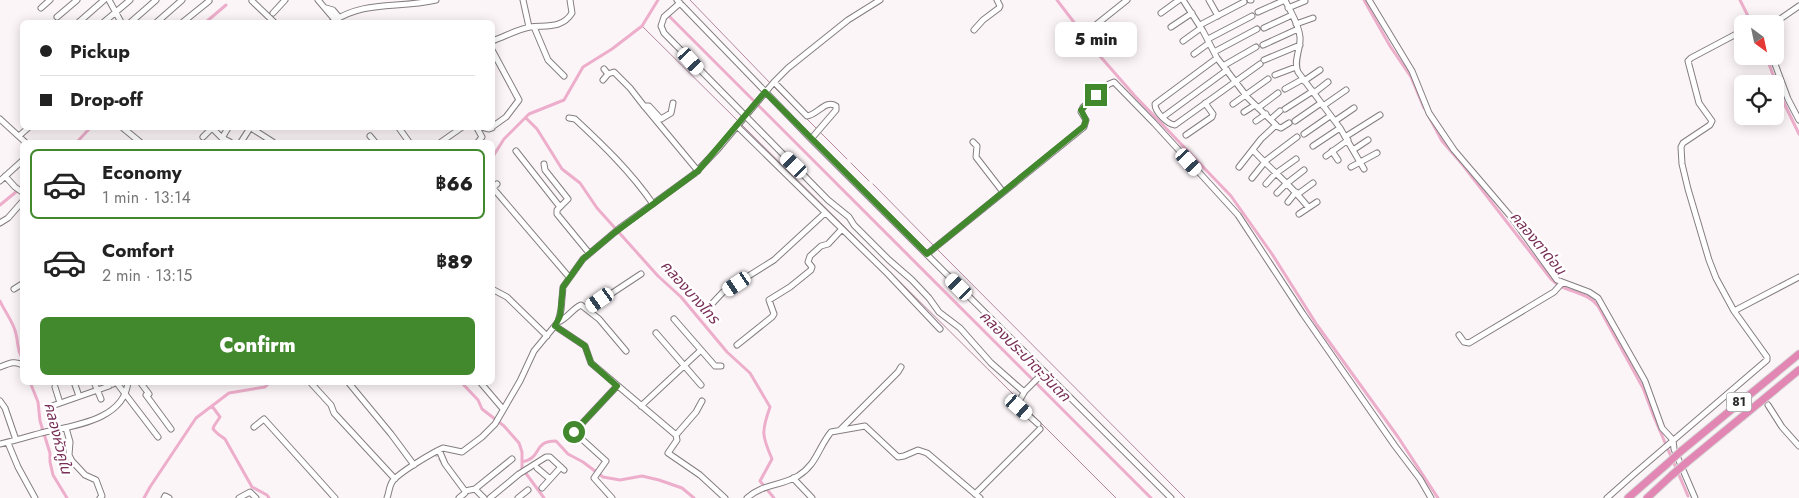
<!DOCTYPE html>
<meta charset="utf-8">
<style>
body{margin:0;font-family:Jost,"Noto Sans Thai",sans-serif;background:#f6f6f6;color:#222;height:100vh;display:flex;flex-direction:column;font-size:19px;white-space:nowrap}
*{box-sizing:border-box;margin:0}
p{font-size:16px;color:#767676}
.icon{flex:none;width:28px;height:28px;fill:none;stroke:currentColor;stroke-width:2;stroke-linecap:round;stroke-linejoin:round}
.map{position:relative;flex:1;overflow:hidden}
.drawer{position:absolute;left:20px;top:140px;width:475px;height:245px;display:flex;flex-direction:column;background:#fff;border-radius:8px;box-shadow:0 2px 12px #0003}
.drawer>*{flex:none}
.banner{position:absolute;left:20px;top:20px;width:475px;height:110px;border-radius:8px;box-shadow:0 2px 12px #0003;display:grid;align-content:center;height:110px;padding:0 20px;background:#fff}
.needle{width:32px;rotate:147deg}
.controls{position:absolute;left:1734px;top:15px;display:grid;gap:10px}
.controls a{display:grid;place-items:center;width:50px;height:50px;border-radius:8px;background:#fff;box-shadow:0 2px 12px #0003;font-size:25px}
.end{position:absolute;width:22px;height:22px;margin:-11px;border:6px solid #42882d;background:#fff;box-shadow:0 0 0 2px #fff}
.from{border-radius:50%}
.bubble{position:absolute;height:35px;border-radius:8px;background:#fff;box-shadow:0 2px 12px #0003;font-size:16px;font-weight:800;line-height:35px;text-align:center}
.car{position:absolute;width:15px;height:30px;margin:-15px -8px;border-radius:6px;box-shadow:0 0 4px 1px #0007;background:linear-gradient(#fff 24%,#345 0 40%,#fff 0 76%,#345 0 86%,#fff 0)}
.banner b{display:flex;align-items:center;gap:18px;height:48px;font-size:19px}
.banner b+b{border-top:1px solid #e0e0e0}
.banner i{width:12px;height:12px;background:#222}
ul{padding:9px 0 0;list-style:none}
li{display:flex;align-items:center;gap:15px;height:70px;margin:0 10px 8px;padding:0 10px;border:2px solid transparent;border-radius:8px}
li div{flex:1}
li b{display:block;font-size:19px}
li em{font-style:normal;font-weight:800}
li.current{border-color:#42882d}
li>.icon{width:45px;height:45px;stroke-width:1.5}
.cta{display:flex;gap:10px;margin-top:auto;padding:10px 20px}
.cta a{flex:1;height:58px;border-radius:8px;background:#42882d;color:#fff;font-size:20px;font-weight:800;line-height:58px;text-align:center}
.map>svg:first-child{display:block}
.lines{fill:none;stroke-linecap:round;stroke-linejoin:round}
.stream{stroke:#b3869b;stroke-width:1}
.canal{stroke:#edaecb;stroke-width:3}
.minor-tunnel{stroke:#d2cccf;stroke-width:5;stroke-dasharray:5 2.5;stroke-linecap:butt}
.minor-casing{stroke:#847e81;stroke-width:7}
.highway-casing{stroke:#d5d4d4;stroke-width:9}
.minor{stroke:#fff;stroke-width:5}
.highway{stroke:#e287b4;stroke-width:7}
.highway-bridge-casing{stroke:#d5d4d4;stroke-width:9;stroke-linecap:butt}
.highway-bridge{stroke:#e287b4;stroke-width:7}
.route{stroke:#42882d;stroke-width:6}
.labels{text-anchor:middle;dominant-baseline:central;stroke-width:5;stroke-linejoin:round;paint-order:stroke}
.shield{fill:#fff;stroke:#6b696a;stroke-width:1}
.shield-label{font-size:12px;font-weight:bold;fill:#2b292a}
.water-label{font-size:15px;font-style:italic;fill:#782f57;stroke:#fff}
</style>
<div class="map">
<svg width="1799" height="498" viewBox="0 0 1799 498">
<rect width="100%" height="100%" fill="#fcf5f8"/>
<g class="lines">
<path class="stream" d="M690,0L771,84
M642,26L739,122
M774,87L796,109
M806,118L816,128
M742,125L1019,400
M820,132L847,159
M851,163L869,181
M873,184L934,246
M937,249L1185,498
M1021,403L1116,498"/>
<path class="canal" d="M1057,0L1099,55L1134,95L1231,196L1272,254L1317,325L1398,437L1438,498
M1364,0L1390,46L1411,77L1424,108
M1740,0L1752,24
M670,17L1151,498
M206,22L226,5
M1766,56L1782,99L1799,134
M1427,113L1442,141L1462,164L1551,279C1564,293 1586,290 1598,306L1643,388L1654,417L1688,496
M526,118L537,129L562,169L580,183L597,208L658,276L681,297L727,352L750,373L770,407C761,432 762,436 772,459L760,481L774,498
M77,142L90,128
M492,158L504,139L529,114L564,100L583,67L612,49L642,26L658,0
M0,205L22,187
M0,301C5,312 14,323 16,334C19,345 16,347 22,358
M30,382L38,402L40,421L50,453V462L53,475L67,498
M461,382L478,400L482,409L504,426L519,443L522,452V468L544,498
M212,406L220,417L214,426L213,429L218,434L225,439L252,487L267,495L269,498
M522,462C543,458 532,441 556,441L568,454L583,462L603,477L620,480L642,476L659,480L682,488L694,498
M144,498L150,487L196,418L229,393L265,387L270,382"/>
<path class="minor-tunnel" d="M435,452L445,464"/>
<g class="minor-casing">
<path id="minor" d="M109,0L121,22
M318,0L335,20
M523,0L529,27
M677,0L811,139L1171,498
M1183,0L1203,31L1217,58L1248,98L1276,125L1261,139L1239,167
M1209,0L1218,16
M1250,0H1251
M1285,0C1290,11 1299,24 1300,37C1301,49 1293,61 1298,72L1340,128L1364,169
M1369,0L1412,71L1429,113L1454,150L1512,218L1557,280L1589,292L1598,298L1645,381L1662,428L1673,440L1674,449L1695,498
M252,1L274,22
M680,3L664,17L661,26L664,33L828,200L849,217L854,225L889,260L912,280L929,298L939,312L960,328L991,363L1024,392
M41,8L50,0
M326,8L333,10L338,16
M1288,8L1305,1
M1258,12L1285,0
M273,13L285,0
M1161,13L1179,0
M57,17L77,0
M79,22L104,0
M104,22L130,0
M131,22L156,0
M157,22L182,0
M183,22L209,1
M332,22C365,0 396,9 436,0
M1296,24L1313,18
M1773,24L1799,6
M1200,25L1244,2
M534,27L548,60L564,76
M1171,27L1192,13
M1264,28L1292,15
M974,30L983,20L999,8L1000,6L997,0
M1087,32L1127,0
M1208,39L1252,16
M492,41C504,37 518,29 530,27C546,25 562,29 572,13L570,0
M1183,41L1201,28
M1263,45L1298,29
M492,50L519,100L506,117L492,127
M1214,52L1257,29
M1194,54L1209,43
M1772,56L1788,99L1799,120
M1217,58L1155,104C1155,112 1167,124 1175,125L1260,64
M1264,60L1300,45
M1223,66L1256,47
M604,69L608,74L614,72L630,88L644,106L698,171
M1275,75L1296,67
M603,80L608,74
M1304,81L1320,70
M774,82L807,116C818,115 825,99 836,106V110L811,139
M1285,89L1303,79
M1314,93L1328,82
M1233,104L1268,79
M644,106H649L661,119L671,113L673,103
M1323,106L1346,90
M1258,108L1278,93
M1285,109L1313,91
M1244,112L1255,105
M1163,117L1227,70
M569,118L575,119C603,145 631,172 653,204
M0,119L25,142
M1271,119L1280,111
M1256,121L1266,114
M1295,121L1321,103
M1335,121L1354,108
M737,126L888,274L940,329
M1276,126L1281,128L1289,123
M123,128L140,142
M212,128L222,138L230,142
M251,128L273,142
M399,128L409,142
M477,128L482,137L478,142
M485,128L489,129L492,128
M1304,134L1330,116
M1186,135L1212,117L1213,114L1205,103
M19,136L28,128
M370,136L375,142
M203,137L212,128
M1345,137L1380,115
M222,138L228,128
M241,142L250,128
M441,142L461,128
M973,142L977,146L976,157L1003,192
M1313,146L1340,128
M1253,150C1271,170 1292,186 1308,207
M1353,150L1368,140
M516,151L560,207
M1332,151L1338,160
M1326,156L1348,140
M1264,162L1297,137
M544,164L545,170L568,199L557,210V214L589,253
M1351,167L1377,153
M5,176L15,187L22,192
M1252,178L1264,163
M0,181L22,161
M497,184L493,188L569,277
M1266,184L1275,174L1296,159
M1277,193L1286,184L1304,170
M1298,194L1313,183
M1288,202L1296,192
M1299,214L1317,202
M0,223L8,218L22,202
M927,254L1084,127L1086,120L1081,112L1083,107L1109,84L1114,82L1154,123L1238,215L1303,314L1395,446L1420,479L1431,498
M14,289L22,284
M492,289L507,297L547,336
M708,308L723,292L774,260L825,213
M588,309L641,274
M1734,311L1799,277
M674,319L715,366H721
M558,322C567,319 572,309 581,305L599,319L626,351
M555,326L585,346L591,363L676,435L677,440L668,453L700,475L725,498
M656,333L701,385
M1459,335L1464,342L1469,343L1554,292L1562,283
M737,345L772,317L774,314L769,300L790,287L811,270L812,267L808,262L810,256L821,246L828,244L841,230
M0,367C8,364 15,360 22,365
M74,382L79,396
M94,382L101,399
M140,382L149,394
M310,382L331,405L334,413L395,479
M348,382L391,434L414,465
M480,382L503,409
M113,384L116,382L158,437
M55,387L60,403
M148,393L146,395L171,429
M0,401L5,408L16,440
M1768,405L1782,427L1799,446
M641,406L701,350
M49,407L109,386
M1038,424L1019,407L1018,403L1025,391L1044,372
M254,427L264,419L335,498
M66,428L70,442L69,455L72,461L85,475L96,480L102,496L100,498
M840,430L898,372L901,367
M676,435L696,412L702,401
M8,443L18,467L35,498
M0,444C14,441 27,437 41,433C71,426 124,421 128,382
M439,450L445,464L465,491
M537,468L550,479
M793,478L812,498
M542,488L561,467
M475,489L512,459
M465,491L475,489L484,498
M975,494L1040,429
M164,498L165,496L169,498
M239,498L250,492L256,498
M387,498C389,493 389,487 392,482C398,473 432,453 443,448L462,452L482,437L495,424L520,381L534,351L558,322L561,310L563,287L583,259L621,227L694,174L718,149L774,82L788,68L848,20L880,0
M459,498L465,493
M490,498L519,474L546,457H550L564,470
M518,498L528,490
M612,498L594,478L606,461L574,432L617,386
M747,498C762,484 781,486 798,476C817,464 818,448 831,432L865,426L898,457L904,456L918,450L927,453L980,498
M1607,498L1634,474L1767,360V357L1734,311L1716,278L1709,260L1688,189L1682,164L1681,147L1683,143L1710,125L1712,121L1699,103L1688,61L1691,58L1742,31"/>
</g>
<g class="highway-casing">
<path id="highway" d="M1680,452L1799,354
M1686,463L1799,370
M1628,498L1667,464
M1647,498L1672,475"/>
</g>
<use href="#minor" class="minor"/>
<use href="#highway" class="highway"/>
<g class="highway-bridge-casing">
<path id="highway-bridge" d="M1667,464L1680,452
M1672,475L1686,463"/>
</g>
<use href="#highway-bridge" class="highway-bridge"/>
</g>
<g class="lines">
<path class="route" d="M574,432L617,386L591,363L585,346L555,326L560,316L563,287L583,259L614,233L698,171L765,92L927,254L1084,126L1086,120L1081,110L1096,95"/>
</g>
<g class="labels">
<rect class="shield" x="1726.5" y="392.5" width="25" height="19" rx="4"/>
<g class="shield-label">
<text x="1739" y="402">81</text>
</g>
<g class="water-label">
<text transform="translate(1538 243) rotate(50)">คลองตาด่อน</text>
<text transform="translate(690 292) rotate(48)">คลองบางไทร</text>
<text transform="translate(1025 356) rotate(45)">คลองประปาตะวันตก</text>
<text transform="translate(58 438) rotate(76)">คลองหัวคูใน</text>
</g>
</g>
</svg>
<div class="controls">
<a><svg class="needle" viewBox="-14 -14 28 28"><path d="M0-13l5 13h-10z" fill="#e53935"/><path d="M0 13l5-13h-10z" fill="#767676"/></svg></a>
<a><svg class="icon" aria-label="locate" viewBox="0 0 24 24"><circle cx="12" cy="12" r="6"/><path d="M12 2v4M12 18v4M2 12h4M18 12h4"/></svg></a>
</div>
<i class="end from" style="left:574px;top:432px"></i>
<i class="end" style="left:1096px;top:95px"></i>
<div class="bubble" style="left:1055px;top:22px;width:82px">5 min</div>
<i class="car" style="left:691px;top:61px;rotate:138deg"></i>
<i class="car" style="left:1189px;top:162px;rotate:138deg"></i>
<i class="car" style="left:794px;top:165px;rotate:314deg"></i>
<i class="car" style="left:737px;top:284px;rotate:236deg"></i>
<i class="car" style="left:959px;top:287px;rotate:315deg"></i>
<i class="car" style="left:600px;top:300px;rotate:235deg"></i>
<i class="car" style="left:1019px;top:407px;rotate:131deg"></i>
<div class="banner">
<b><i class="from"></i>Pickup</b>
<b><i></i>Drop-off</b>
</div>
<section class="drawer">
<ul>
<li class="current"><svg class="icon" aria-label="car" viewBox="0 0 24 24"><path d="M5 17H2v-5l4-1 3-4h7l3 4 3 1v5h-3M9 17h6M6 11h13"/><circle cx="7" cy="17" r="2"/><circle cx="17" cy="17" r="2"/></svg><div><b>Economy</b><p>1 min · 13:14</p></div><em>฿66</em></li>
<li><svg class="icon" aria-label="car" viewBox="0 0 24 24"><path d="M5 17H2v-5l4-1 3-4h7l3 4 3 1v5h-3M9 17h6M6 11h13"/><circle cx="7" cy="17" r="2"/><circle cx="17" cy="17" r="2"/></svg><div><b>Comfort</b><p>2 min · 13:15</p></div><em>฿89</em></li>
</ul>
<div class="cta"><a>Confirm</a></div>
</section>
</div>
